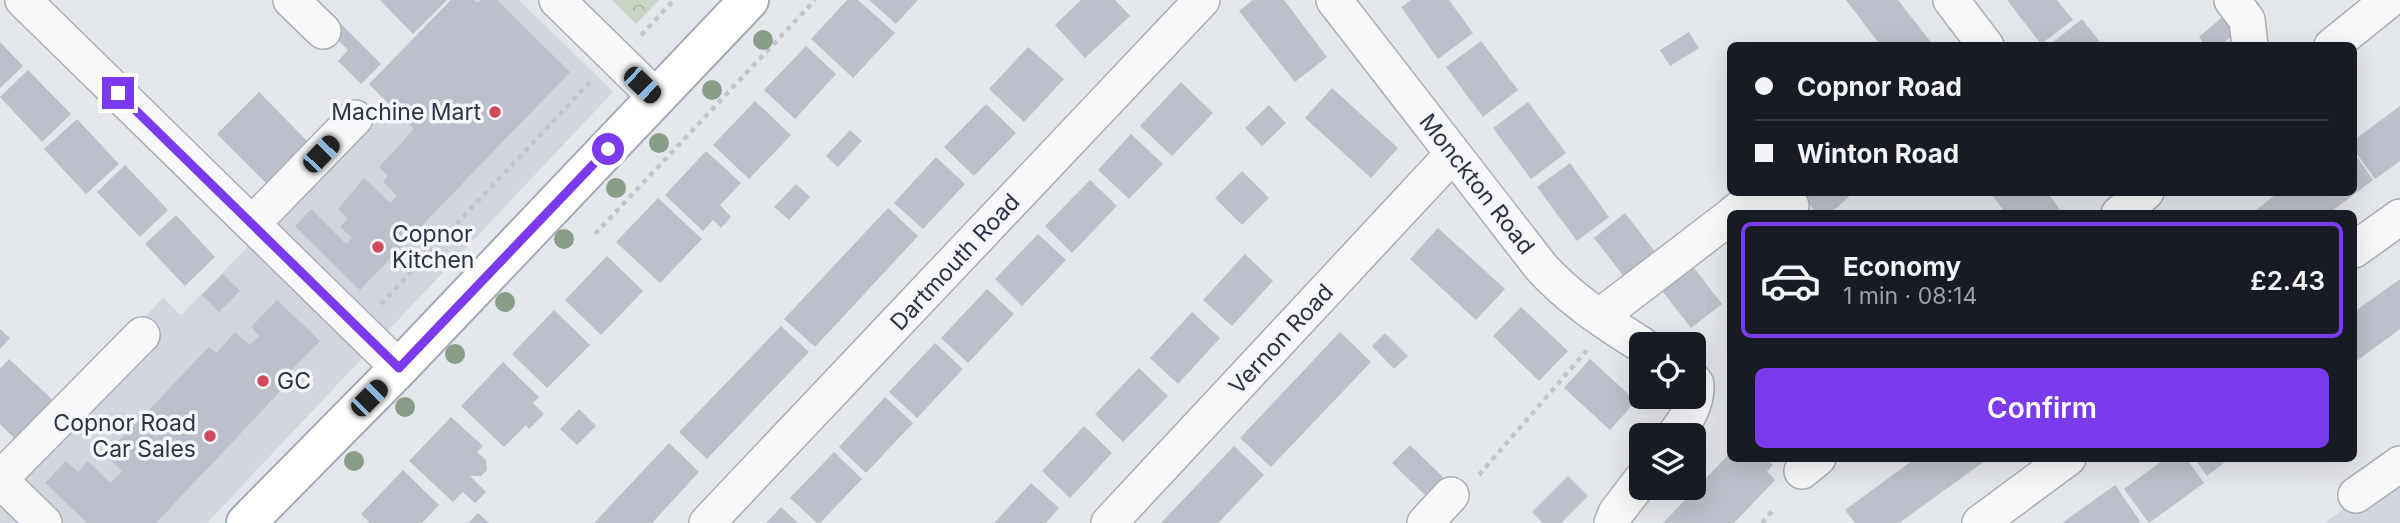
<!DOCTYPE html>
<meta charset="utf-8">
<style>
body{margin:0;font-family:Inter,sans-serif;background:#20242c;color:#f1f3f6;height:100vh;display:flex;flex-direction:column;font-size:26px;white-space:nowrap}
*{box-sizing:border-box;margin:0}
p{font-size:23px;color:#9ea1a6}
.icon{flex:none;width:38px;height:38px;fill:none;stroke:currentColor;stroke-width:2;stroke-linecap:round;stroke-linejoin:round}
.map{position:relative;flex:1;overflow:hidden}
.sheet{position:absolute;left:1727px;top:210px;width:630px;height:252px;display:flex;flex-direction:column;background:#171b24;border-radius:10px;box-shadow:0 7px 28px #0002}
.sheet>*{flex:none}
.hud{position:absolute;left:1727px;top:42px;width:630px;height:154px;border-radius:10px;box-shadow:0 7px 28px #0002;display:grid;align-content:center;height:154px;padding:0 28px;background:#171b24}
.controls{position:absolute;left:1629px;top:332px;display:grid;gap:14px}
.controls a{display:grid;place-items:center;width:77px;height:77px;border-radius:10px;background:#171b24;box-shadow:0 7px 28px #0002;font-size:35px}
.end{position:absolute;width:32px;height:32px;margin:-16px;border:9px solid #7c3aed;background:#fff;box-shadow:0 0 0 4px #fff}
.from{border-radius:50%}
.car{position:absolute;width:21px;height:42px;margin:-21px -10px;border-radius:9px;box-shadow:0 0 5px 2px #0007;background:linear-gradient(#222 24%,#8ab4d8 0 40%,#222 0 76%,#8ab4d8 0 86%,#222 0)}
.hud b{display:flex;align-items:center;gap:24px;height:66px;font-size:26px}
.hud b+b{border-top:2px solid #363941}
.hud i{width:18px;height:18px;background:#f1f3f6}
ul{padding:12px 0 0;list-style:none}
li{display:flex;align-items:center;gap:21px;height:116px;margin:0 14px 10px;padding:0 14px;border:4px solid transparent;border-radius:10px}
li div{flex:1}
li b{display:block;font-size:26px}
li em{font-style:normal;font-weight:600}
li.current{border-color:#7c3aed}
li>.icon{width:63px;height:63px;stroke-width:1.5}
.primary-button{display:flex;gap:14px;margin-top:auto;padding:14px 28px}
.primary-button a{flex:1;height:80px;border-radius:10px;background:#7c3aed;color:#fff;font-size:28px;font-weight:600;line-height:80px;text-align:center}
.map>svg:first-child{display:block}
.built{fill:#d2d6de}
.park{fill:url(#park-crowns)}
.building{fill:#bbc0ca}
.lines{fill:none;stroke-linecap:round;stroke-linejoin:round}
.minor-casing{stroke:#a9aeb7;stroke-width:38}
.major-casing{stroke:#a3abb8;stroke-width:42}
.path{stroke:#c2c5cb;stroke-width:4.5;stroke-dasharray:5 5;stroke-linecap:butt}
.minor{stroke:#f7f8fa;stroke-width:35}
.major{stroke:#fff;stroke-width:38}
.tree{fill:#899d89}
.route{stroke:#7c3aed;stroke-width:9}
.poi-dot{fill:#d1495b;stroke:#f4f6f9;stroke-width:2.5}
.labels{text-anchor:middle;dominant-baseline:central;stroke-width:7;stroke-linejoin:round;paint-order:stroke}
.poi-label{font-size:23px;fill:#2b3445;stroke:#f4f6f9;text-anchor:end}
.street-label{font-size:23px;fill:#2b3445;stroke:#f4f6f9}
</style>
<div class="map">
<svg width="2400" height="523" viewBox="0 0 2400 523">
<defs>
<pattern id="park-crowns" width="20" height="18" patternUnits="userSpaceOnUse" patternTransform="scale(1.75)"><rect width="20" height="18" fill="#c9d6c5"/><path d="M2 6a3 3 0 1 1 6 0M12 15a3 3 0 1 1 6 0" fill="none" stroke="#adb8ab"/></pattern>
</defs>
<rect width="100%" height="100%" fill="#e4e7ec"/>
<path class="built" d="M451,0H519L613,92L207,523H0V466L163,298L181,315L388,104L369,84Z
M2400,468V523H2324Z"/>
<path class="park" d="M612,0H659L636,24Z"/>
<path class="building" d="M380,0H447L413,34Z
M451,0H474L477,3L481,0H497L570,72L360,290L295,226L311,209L346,244L352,238L340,227L348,219L338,209L364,178L390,203L397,196L383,182L388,176L379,167L414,129L369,84Z
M847,0H858L895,33L853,78L811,39Z
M869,0H918L896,24Z
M1081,0H1115L1130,16L1085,58L1055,25Z
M1253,0H1284L1327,57L1295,82L1239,11Z
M1411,0H1449L1473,33L1438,59L1401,7Z
M1846,0H1898L1934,46H1881Z
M2007,0H2057L2073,20L2041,44Z
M2227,13L2241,29L2220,46H2205L2199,37Z
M335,18L381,64L361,84L338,61L348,50L326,28Z
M2082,19L2103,46H2048Z
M1689,32L1699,48L1670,66L1660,50Z
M1481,41L1518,90L1483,117L1446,67Z
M0,42L23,66L0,88Z
M806,46L836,74L795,119L764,90Z
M1028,47L1064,79L1024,122L989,89Z
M28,70L71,114L42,142L0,97Z
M1181,82L1213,113L1172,156L1140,126Z
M1332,88L1398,148L1371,178L1305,118Z
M259,92L311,145L270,187L217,134Z
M755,101L791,135L749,179L713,145Z
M1528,102L1566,153L1531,179L1493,128Z
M986,104L1016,133L974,176L944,147Z
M1269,105L1286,123L1262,146L1245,128Z
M2400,106V161L2375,179L2354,150V140Z
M77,119L119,164L86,194L44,149Z
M850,130L862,141L838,167L826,156Z
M1131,134L1163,164L1129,199L1098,170Z
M706,151L741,183L720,205L731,217L721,228L713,220L703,231L665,195Z
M2354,153L2373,180L2328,214H2251L2279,192H2354Z
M936,157L965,184L923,229L894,203Z
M1570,163L1609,217L1577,241L1537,187Z
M125,165L168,210L140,237L97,192Z
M1242,171L1269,198L1242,225L1215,198Z
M1090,180L1117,206L1072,253L1045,226Z
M796,184L810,197L789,220L774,207Z
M1800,192H1845L1849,197L1829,214H1817Z
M1990,192H2047L2063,214H2006Z
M658,198L702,239L660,283L616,242Z
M888,208L918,236L815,347L784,319Z
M1625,213L1663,262L1632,287L1594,238Z
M176,215L215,257L185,286L145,244Z
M1438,228L1505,289L1476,320L1410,259Z
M1038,234L1066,260L1022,306L995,279Z
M1245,254L1273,281L1232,326L1203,300Z
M1684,255L1722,304L1691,328L1653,279Z
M607,256L643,291L601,335L565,300Z
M223,274L240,291L219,312L202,295Z
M2400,279V329L2354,363V312Z
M987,289L1014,314L968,363L941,338Z
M277,300L320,341L284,378L289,382L156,523H87L45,483L66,461L78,472L88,461L110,483L122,471L105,455L139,420L157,437L165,429L147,412L209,347L216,353L235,332L250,345L259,336L251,327Z
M1521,307L1568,351L1539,381L1493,336Z
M554,310L590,345L547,388L512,354Z
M1192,312L1220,338L1178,384L1150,358Z
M781,326L809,352L707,459L679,432Z
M0,329L10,338L0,349Z
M1340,332L1371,362L1271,467L1240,438Z
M1385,333L1408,356L1394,369L1372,346Z
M935,343L963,369L917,418L889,392Z
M9,359L56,403L18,442L0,424V369Z
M1590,359L1636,401L1610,430L1564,388Z
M503,362L539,397L533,403L544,414L529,429L526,425L504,447L461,406Z
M1139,368L1168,396L1123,442L1095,414Z
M885,397L913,423L866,473L839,447Z
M579,409L596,426L577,445L560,429Z
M451,417L483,446L477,452L486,460L487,470L481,476H470L486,492L475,503L463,492L453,502L409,461Z
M1084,426L1112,453L1070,498L1042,471Z
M669,443L699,472L652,523H594Z
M1410,445L1443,477L1425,495L1392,463Z
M1234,446L1264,475L1218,523H1161Z
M834,452L862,479L820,523H817L790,498Z
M1731,452V458H1766L1773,465L1767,471L1775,480L1734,523H1663Z
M1916,458H1983L1985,461L1899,523H1855L1845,510Z
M2166,458H2186L2204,483L2149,523L2124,489Z
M2194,458H2230L2207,476Z
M403,470L439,505L422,523H370L361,514Z
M1568,476L1588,496L1561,523H1543L1532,512Z
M1031,483L1059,508L1046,523H994Z
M2115,485L2140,521L2138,523H2062Z
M781,507L798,523H766Z
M478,513L489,523H468Z"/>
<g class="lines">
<g class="minor-casing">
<path id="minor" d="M23,0L399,368
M291,0L323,31
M557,0L657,98
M1334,0L1541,267C1570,299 1605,322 1642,345
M1951,0L1986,46
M2232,0L2247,20L2250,46
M2332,46L2389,0
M1773,192L1791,206
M1733,214L1761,192
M2119,214L2146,192
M252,224L355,118
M2354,250L2400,217
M1599,317L1731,216
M1674,436C1687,419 1697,404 1696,384L1694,381
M1802,471L1818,458
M0,479L142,335
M0,480L44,523
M2356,495L2400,464
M707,523L1202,0
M1109,523L1453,154
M1425,523L1451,495
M1612,523L1616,513L1642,479
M1980,523L2068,458"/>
</g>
<g class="major-casing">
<path id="major" d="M246,523L399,368L749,0"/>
</g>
<path class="path" d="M641,35L674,0
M595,234L815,0
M381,304L591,81
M1479,475L1588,349
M1762,523L1773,510"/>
<use href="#minor" class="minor"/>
<use href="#major" class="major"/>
</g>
<g class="tree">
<circle cx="763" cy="40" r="10"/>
<circle cx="712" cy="90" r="10"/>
<circle cx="659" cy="143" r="10"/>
<circle cx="616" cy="188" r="10"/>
<circle cx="564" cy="239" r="10"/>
<circle cx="505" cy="302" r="10"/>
<circle cx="455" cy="354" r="10"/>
<circle cx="405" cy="407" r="10"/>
<circle cx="354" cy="461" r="10"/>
</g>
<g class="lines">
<path class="route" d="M118,93L399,368L608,149"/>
</g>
<g class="poi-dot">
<circle cx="495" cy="112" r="7"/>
<circle cx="378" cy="247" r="7"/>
<circle cx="263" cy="381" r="7"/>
<circle cx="210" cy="436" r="7"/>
</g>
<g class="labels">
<g class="poi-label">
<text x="481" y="112">Machine Mart</text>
<text x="392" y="234" text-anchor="start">Copnor<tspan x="392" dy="26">Kitchen</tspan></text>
<text x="277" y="381" text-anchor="start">GC</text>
<text x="196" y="423">Copnor Road<tspan x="196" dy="26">Car Sales</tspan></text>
</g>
<g class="street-label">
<text transform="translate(1477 184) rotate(52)">Monckton Road</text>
<text transform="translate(955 262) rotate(-47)">Dartmouth Road</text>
<text transform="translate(1281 339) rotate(-47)">Vernon Road</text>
</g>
</g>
</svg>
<div class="controls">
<a><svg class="icon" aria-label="locate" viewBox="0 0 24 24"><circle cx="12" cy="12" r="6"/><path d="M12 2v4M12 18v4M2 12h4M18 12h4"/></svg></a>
<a><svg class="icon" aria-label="layers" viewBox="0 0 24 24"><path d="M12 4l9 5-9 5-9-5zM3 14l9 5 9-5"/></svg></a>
</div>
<i class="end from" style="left:608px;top:149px"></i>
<i class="end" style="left:118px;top:93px"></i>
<i class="car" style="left:642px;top:85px;rotate:134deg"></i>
<i class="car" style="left:321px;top:154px;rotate:44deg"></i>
<i class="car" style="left:369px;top:398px;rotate:45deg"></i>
<div class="hud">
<b><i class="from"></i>Copnor Road</b>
<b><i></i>Winton Road</b>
</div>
<section class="sheet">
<ul>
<li class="current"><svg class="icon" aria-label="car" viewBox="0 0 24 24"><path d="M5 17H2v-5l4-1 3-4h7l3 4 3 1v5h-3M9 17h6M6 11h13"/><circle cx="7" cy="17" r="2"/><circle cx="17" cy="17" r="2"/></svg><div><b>Economy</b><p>1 min · 08:14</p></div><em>£2.43</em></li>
</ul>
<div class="primary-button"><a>Confirm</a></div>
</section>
</div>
